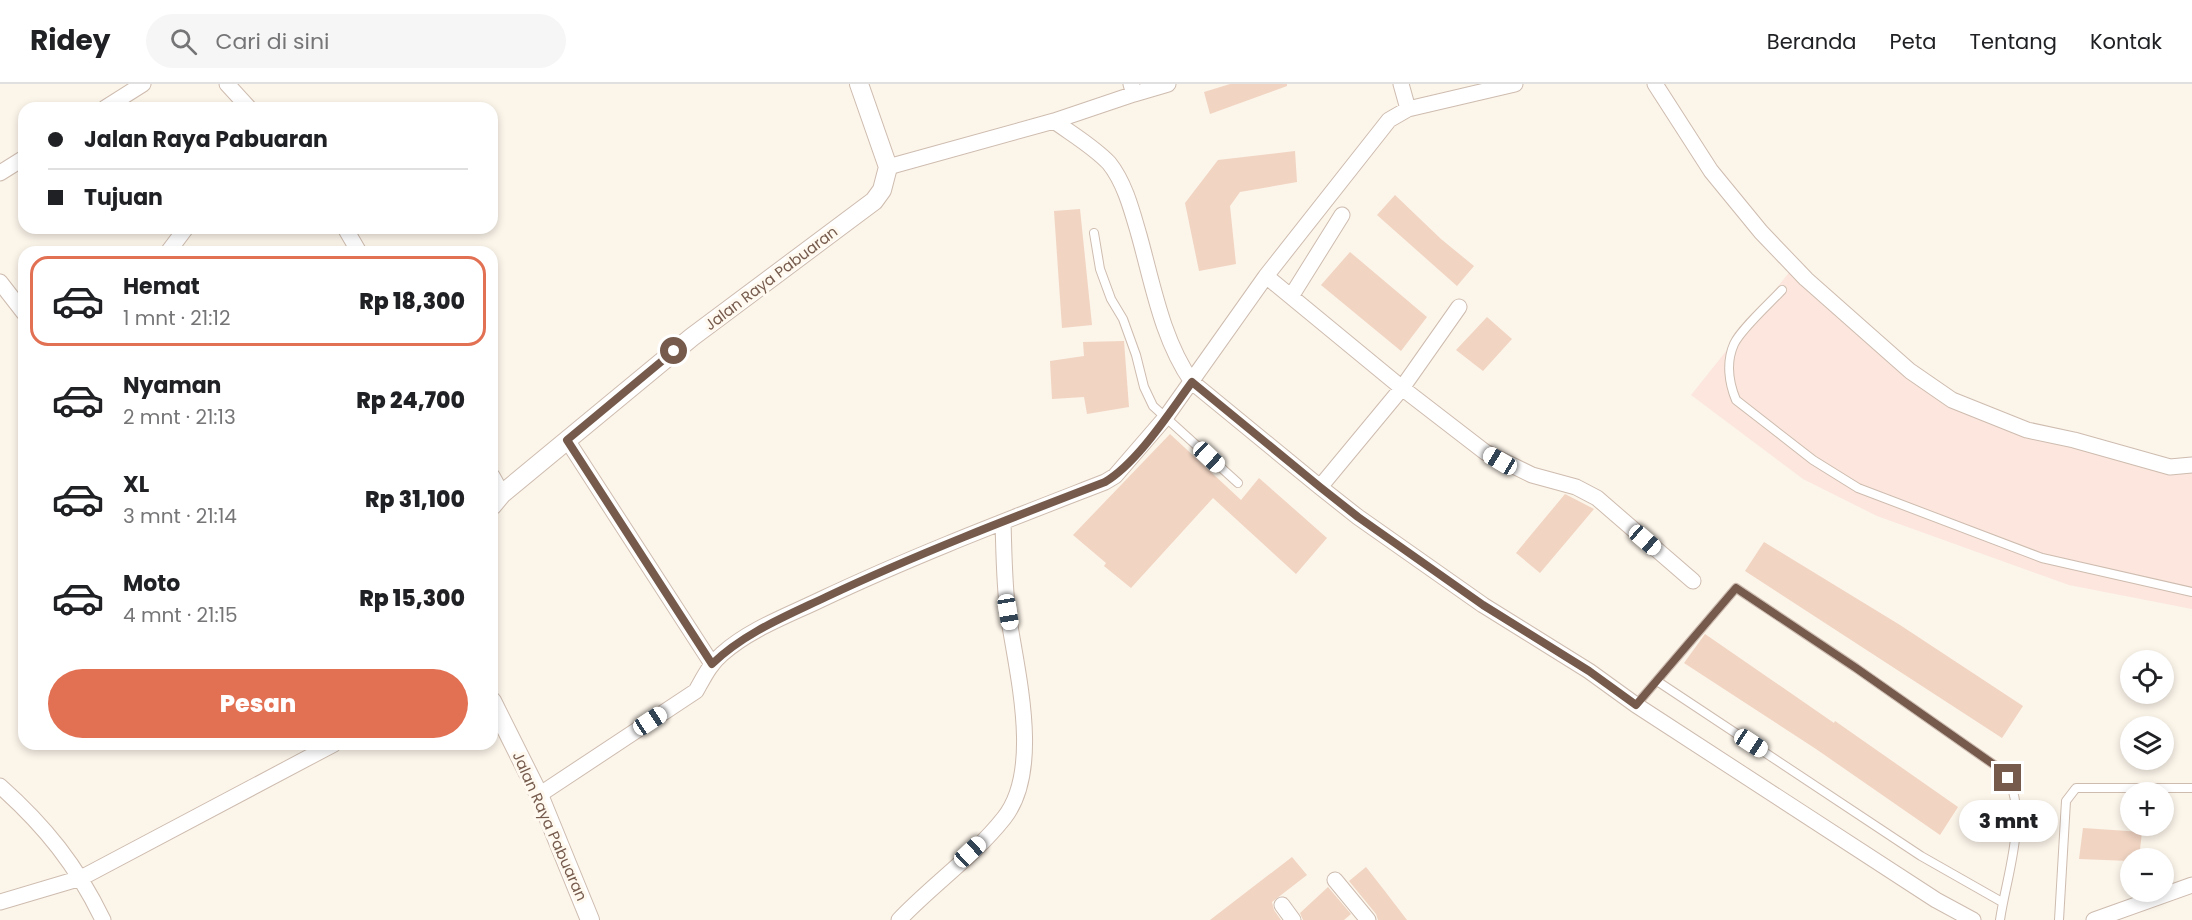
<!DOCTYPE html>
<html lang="id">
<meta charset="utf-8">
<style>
body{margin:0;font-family:Poppins,sans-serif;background:#f6f6f6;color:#202124;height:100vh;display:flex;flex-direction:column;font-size:22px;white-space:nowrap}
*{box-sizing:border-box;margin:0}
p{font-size:20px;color:#757577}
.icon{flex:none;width:33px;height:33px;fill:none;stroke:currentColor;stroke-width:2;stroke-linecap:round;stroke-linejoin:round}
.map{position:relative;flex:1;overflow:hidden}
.panel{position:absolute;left:18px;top:162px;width:480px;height:504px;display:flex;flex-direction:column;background:#fff;border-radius:18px;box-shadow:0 3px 9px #0003}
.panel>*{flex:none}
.banner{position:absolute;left:18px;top:18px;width:480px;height:132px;border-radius:18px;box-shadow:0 3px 9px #0003;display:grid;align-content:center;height:132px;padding:0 30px;background:#fff}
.buttons{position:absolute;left:2120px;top:566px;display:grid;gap:12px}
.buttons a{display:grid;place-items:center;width:54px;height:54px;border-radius:50%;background:#fff;box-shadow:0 3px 9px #0003;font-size:30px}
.end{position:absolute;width:27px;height:27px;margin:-14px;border:8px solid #765b4d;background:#fff;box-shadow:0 0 0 3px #fff}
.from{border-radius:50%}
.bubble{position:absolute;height:42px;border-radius:21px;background:#fff;box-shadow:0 3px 9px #0003;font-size:20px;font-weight:800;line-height:42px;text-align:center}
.car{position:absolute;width:18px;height:36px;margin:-18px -9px;border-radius:8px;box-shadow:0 0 4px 2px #0007;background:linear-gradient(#fff 24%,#345 0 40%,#fff 0 76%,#345 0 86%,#fff 0)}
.banner b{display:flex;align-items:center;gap:21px;height:57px;font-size:22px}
.banner b+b{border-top:2px solid #e0e0e0}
.banner i{width:15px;height:15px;background:#202124}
ul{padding:10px 0 0;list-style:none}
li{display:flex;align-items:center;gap:18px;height:90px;margin:0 12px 9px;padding:0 18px;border:3px solid transparent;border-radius:18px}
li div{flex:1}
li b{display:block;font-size:22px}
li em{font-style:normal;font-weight:800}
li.on{border-color:#e27053}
li>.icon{width:54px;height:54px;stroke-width:1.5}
.primary-button{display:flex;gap:12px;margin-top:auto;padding:12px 30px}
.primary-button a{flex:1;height:69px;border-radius:36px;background:#e27053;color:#fff;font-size:24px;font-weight:800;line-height:69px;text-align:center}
header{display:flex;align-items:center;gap:36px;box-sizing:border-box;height:84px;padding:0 30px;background:#fff;border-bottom:2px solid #e0e0e0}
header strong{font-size:28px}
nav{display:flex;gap:33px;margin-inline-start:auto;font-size:21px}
.search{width:420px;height:54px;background:#f6f6f6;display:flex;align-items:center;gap:15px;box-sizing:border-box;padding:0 21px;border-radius:33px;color:#757577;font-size:22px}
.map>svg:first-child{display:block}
.commercial{fill:#fce6de}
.building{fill:#f1d4c2}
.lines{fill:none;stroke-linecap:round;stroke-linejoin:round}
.service-casing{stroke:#cebcaf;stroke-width:10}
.minor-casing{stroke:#cebcaf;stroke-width:17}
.tertiary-casing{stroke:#cebcaf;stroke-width:20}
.service{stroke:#fff;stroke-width:8}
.minor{stroke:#fff;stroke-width:15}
.tertiary{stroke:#fff;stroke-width:18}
.route{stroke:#765b4d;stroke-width:8}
.labels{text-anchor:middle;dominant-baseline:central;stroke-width:6;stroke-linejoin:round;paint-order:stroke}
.street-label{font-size:15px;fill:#765b4d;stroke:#fff9f0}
</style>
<header>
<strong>Ridey</strong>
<div class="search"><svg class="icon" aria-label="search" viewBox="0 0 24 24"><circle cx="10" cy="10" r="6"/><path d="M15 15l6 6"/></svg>Cari di sini</div>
<nav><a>Beranda</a><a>Peta</a><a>Tentang</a><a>Kontak</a></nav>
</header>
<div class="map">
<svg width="2192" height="836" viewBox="0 0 2192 836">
<rect width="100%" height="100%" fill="#fcf5ea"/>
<path class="commercial" d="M1791,186L1941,313L2038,351L2192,383V525L2069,501L1877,432L1803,395L1691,311Z"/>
<path class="building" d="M1230,0H1287V2L1210,30L1204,8Z
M1295,67L1297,98L1240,108L1230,122L1236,180L1199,187L1185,119L1218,76Z
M1395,111L1441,155L1474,182L1457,202L1377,131Z
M1080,125L1092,241L1062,244L1054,127Z
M1350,168L1427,233L1401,267L1321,201Z
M1487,233L1512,255L1483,287L1456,266Z
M1124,257L1129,323L1087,330L1084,313L1052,315L1050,277L1084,272L1083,258Z
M1170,350L1241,416L1259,394L1327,454L1296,490L1213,414L1131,504L1104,482L1106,479L1073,451Z
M1565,410L1594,425L1540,489L1516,469Z
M1764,458L1900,541L2023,622L2002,654L1745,487Z
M1705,550L1834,639L1835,637L1958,723L1940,751L1816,665L1684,579Z
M2083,744L2142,748L2139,774H2130V777L2079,775Z
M1292,773L1307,791L1272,818L1274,826L1281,836H1210Z
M1366,783L1384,806L1407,836H1378L1376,830L1349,797Z
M1328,803L1351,830L1344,836H1303L1300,829Z"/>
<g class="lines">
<g class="service-casing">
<path id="service" d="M1094,149L1100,185L1111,215L1123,235L1136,271L1144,303L1153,322L1238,399
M1782,206C1770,219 1741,245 1734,260C1726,278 1729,299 1736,316L1813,376L1858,404L2042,474L2192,508
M1657,597L1921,772L2002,818
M1636,621L1736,504L1856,584L2003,687C2032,725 2006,792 2000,836
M2059,836L2066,717L2076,704H2192"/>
</g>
<g class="minor-casing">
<path id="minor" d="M227,0L249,24
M1131,0L1134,10L1054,37C1072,50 1094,63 1109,79C1125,99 1132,127 1139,151C1153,201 1162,255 1192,298L1320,403L1358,433L1483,521L1589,587L1636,621L1936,816L1973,836
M1401,0L1408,25
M1655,0L1711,87L1761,148L1806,195L1910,287L1952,316L2027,346L2074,356L2170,383L2192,381
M1134,10L1168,0
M105,24L143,0
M888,83L1054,37
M0,89L24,74
M345,144L359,168
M168,168L186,144
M1266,192L1402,304L1459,223
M0,198L24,229
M1292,211L1342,131
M567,356L712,580
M492,392L502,410
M1320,403L1402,304L1485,368L1532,391L1576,403L1597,414L1693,497
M0,702C45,742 77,782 103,836
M539,711L696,607C704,593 710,580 722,570C750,545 789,531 822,515C915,471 1010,435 1105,398L1115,392L1166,333L1266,192L1389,36L1408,25L1515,0
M1335,796L1368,836
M0,818L81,794L334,660
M1282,821L1293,836
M899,836C932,801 974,772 1004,734C1043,685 1016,586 1008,529C1004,499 1004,468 1003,438
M2094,836L2192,801"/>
</g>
<g class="tertiary-casing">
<path id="tertiary" d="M492,422L502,410L692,253L874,117L882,106L888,83L859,0
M492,617L539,711L590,836"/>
</g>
<use href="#service" class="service"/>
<use href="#minor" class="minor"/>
<use href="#tertiary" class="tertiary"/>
</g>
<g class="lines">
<path class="route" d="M674,267L567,356L712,580C744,549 786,532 826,513C917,470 1011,434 1105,398C1138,378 1169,329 1192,298L1320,403L1358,433L1483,521L1589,587L1636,621L1736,504L1856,584L2003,687L2008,694"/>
</g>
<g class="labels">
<g class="street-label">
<text transform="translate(771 194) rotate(-37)">Jalan Raya Pabuaran</text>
<text transform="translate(550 742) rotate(66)">Jalan Raya Pabuaran</text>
</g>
</g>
</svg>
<div class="buttons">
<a><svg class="icon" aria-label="locate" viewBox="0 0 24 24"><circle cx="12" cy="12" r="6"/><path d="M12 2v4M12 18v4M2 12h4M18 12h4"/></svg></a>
<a><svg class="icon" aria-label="layers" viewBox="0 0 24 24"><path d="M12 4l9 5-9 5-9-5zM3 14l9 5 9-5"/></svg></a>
<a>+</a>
<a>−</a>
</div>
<i class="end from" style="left:674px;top:267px"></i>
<i class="end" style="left:2008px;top:694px"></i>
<div class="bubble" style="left:1959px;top:716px;width:99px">3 mnt</div>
<i class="car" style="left:1209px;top:373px;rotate:133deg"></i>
<i class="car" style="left:1500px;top:377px;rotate:301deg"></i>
<i class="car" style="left:1645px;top:456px;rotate:131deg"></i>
<i class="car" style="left:1008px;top:528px;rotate:171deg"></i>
<i class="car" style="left:650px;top:637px;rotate:57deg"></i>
<i class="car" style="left:1751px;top:659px;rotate:123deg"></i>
<i class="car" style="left:970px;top:768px;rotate:47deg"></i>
<div class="banner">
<b><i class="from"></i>Jalan Raya Pabuaran</b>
<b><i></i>Tujuan</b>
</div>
<section class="panel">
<ul>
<li class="on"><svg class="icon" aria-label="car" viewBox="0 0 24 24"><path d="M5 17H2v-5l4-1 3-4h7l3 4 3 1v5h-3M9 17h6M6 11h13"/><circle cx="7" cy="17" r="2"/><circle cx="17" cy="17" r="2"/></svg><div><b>Hemat</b><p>1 mnt · 21:12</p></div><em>Rp 18,300</em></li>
<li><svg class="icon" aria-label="car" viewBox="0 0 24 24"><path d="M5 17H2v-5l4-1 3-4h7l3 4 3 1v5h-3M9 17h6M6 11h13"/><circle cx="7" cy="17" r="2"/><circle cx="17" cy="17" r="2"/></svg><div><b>Nyaman</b><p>2 mnt · 21:13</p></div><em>Rp 24,700</em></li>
<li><svg class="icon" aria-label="car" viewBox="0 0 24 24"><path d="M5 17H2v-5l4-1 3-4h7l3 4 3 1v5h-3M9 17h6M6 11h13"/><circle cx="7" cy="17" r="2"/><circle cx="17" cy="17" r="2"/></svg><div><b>XL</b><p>3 mnt · 21:14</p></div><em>Rp 31,100</em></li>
<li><svg class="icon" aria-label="car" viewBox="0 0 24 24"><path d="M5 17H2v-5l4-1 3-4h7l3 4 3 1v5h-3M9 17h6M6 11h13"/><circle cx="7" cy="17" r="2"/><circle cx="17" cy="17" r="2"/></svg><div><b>Moto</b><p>4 mnt · 21:15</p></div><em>Rp 15,300</em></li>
</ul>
<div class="primary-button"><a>Pesan</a></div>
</section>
</div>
